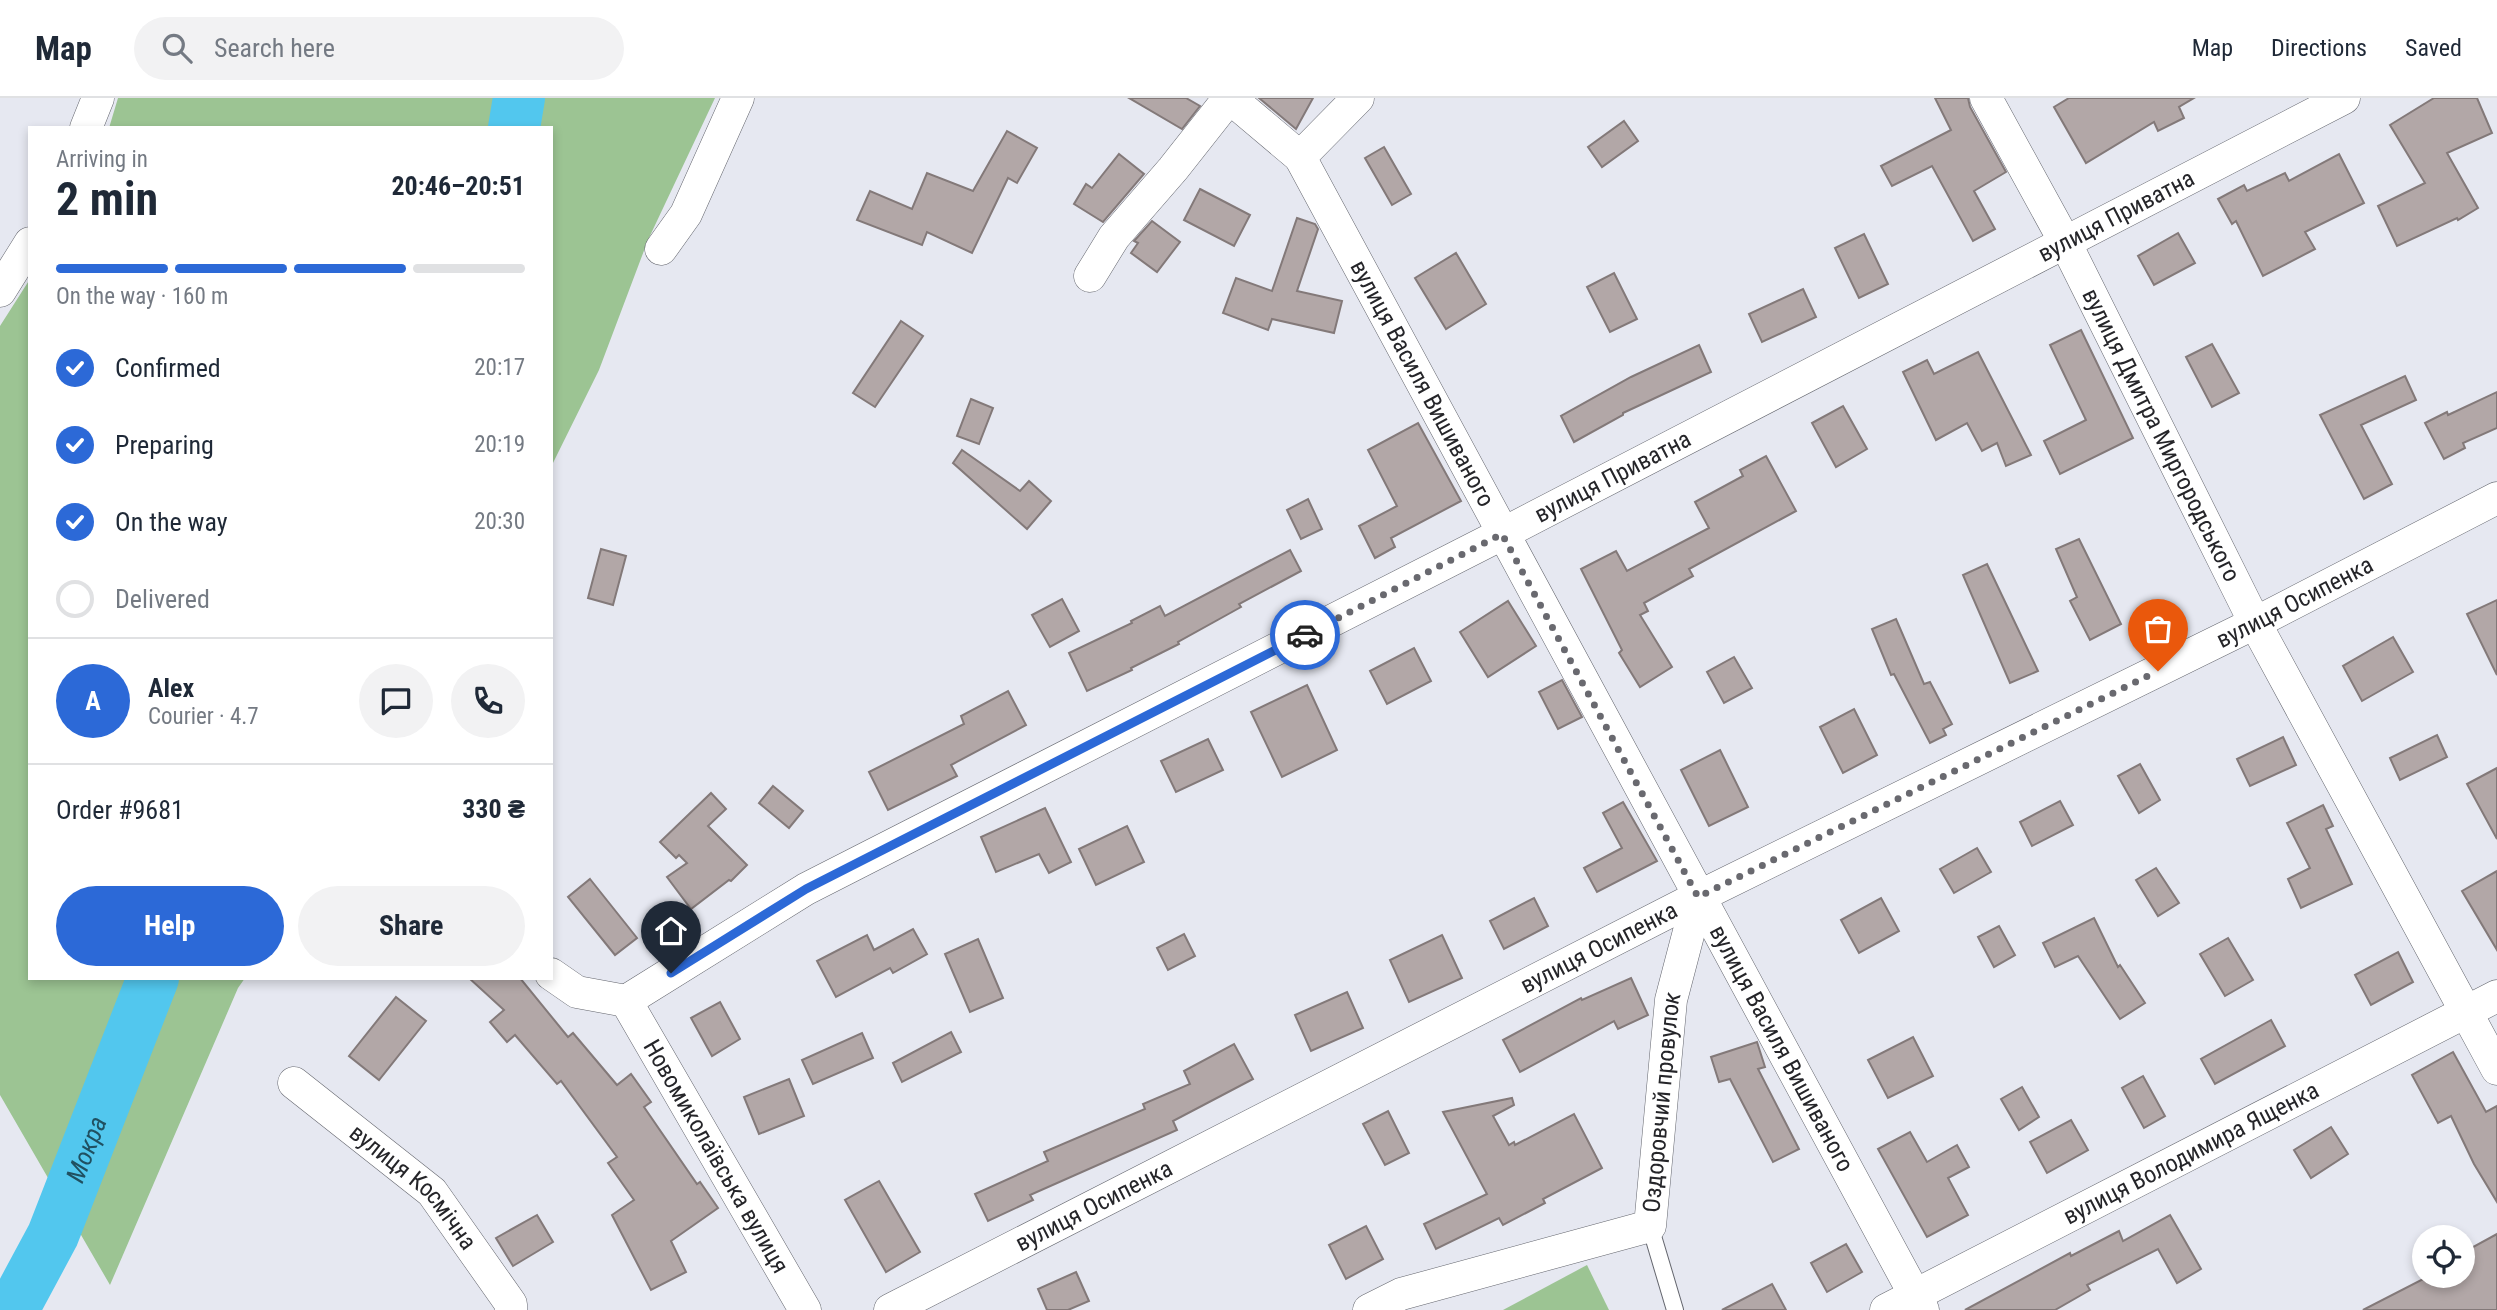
<!DOCTYPE html>
<meta charset="utf-8">
<style>
:root{--surface:#fff;--page:#f2f2f3;--text:#1f2937;--muted:#747a83;--line:#e0e1e3;--accent:#2c69d7}
body{margin:0;font-family:"Roboto Condensed",sans-serif;background:var(--page);color:var(--text);height:100vh;display:flex;flex-direction:column;font-size:26px;white-space:nowrap}
*{box-sizing:border-box;margin:0}
p{font-size:23px;color:var(--muted)}
.icon{flex:none;width:38px;height:38px;fill:none;stroke:currentColor;stroke-width:2;stroke-linecap:round;stroke-linejoin:round}
.map{position:relative;flex:1;overflow:hidden}
.sheet{position:absolute;left:28px;top:28px;width:525px;height:854px;display:flex;flex-direction:column;background:var(--surface);border-radius:0px;box-shadow:0 4px 10px #0003}
.sheet>*{flex:none}
.controls{position:absolute;left:2412px;top:1127px;display:grid;gap:14px}
.controls a{display:grid;place-items:center;width:63px;height:63px;border-radius:50%;background:var(--surface);box-shadow:0 4px 10px #0003;font-size:35px}
.pin{position:absolute;display:grid;place-items:center;width:60px;height:60px;color:#fff;margin:-72px -30px;border-radius:50% 50% 50% 0;rotate:-45deg;box-shadow:0 0 7px #0007}
.pin .icon{rotate:45deg}
.courier{position:absolute;display:grid;place-items:center;width:70px;height:70px;margin:-35px;border:5px solid #2c69d7;border-radius:50%;background:#fff;color:#222;box-shadow:0 2px 9px #0007}
.head em{font-style:normal;font-weight:700}
.head div{display:flex;flex-direction:column-reverse}
.head{display:flex;align-items:center;justify-content:space-between;height:119px;padding:0 28px}
h1{font-size:46px;font-weight:700;line-height:52px}
.bar{display:grid;grid-template-columns:repeat(4,1fr);gap:10px 7px;align-content:center;height:84px;padding:0 28px}
.bar i{height:9px;border-radius:5px;background:var(--line)}
.bar .current{background:var(--accent)}
.bar p{grid-column:span 4}
.line{display:flex;align-items:center;gap:18px;padding:0 28px;border-top:2px solid var(--line)}
.line div{flex:1}
.round{display:grid;place-items:center;flex:none;width:74px;height:74px;border-radius:37px;background:var(--page)}
ol{padding:0 28px;list-style:none}
li{display:flex;align-items:center;gap:21px;height:77px}
li p{margin-inline-start:auto}
li .icon{padding:7px;border-radius:50%;background:var(--accent);color:#fff;stroke-width:4}
li:last-child{color:var(--muted)}
li i{width:38px;height:38px;border:4px solid var(--line);border-radius:50%}
.action{display:flex;gap:14px;margin-top:auto;padding:14px 28px}
.action a{flex:1;height:80px;border-radius:42px;background:var(--accent);color:#fff;font-size:28px;font-weight:700;line-height:80px;text-align:center}
.action a+a{background:var(--page);color:var(--text)}
header{display:flex;align-items:center;gap:42px;box-sizing:border-box;height:98px;padding:0 35px;background:var(--surface);border-bottom:2px solid var(--line)}
header strong{font-size:33px}
nav{display:flex;gap:38px;margin-inline-start:auto;font-size:24px}
.search{width:490px;height:63px;background:var(--page);display:flex;align-items:center;gap:18px;box-sizing:border-box;padding:0 24px;border-radius:38px;color:var(--muted);font-size:26px}
.map>svg:first-child{display:block}
</style>
<header>
<strong>Map</strong>
<div class="search"><svg class="icon" aria-label="search" viewBox="0 0 24 24"><circle cx="10" cy="10" r="6"/><path d="M15 15l6 6"/></svg>Search here</div>
<nav><a>Map</a><a>Directions</a><a>Saved</a></nav>
</header>
<div class="map">
<svg width="2497" height="1212" viewBox="0 0 2497 1212">
<rect width="100%" height="100%" fill="#e6e8f1"/>
<g fill="#9cc493">
<path d="M118,0H715L648,142L599,272L551,369V30H109Z"/>
<path d="M30,181V880H245L238,890L110,1187L0,997V228Z"/>
<path d="M1587,1167L1609,1212H1503Z"/>
</g>
<g fill="none" stroke-linecap="round" stroke-linejoin="round">
<g stroke="#52c7ee" stroke-width="52">
<path d="M514,30L519,0"/>
<path id="s1" d="M3,1212L17,1204L53,1137L153,880"/>
</g>
</g>
<g fill="#b2a7a7" stroke="#837979" stroke-width="2">
<path d="M1129,0H1186L1200,8L1182,31Z"/>
<path d="M1259,0H1313L1296,31Z"/>
<path d="M1935,0H1968L1970,9L2006,74L1974,93L1995,131L1973,143L1932,68L1892,88L1881,68L1951,32Z"/>
<path d="M2069,0H2194L2179,9L2184,20L2158,33L2154,24L2086,65L2054,9Z"/>
<path d="M2434,0H2477L2492,35L2447,55L2478,110L2458,122L2457,120L2397,148L2378,108L2425,85L2390,27Z"/>
<path d="M1624,23L1638,43L1602,69L1588,49Z"/>
<path d="M1007,33L1037,50L1017,85L1008,80L972,155L927,134L922,147L857,122L870,93L912,111L927,75L973,93Z"/>
<path d="M1384,49L1411,96L1392,107L1365,60Z"/>
<path d="M1119,56L1144,76L1103,124L1074,106L1086,86L1092,90Z"/>
<path d="M2339,56L2364,105L2305,134L2315,151L2263,178L2236,123L2232,126L2218,101L2244,87L2247,93L2285,75L2289,83Z"/>
<path d="M1200,91L1250,117L1234,148L1184,122Z"/>
<path d="M1297,120L1315,126L1318,131L1297,193L1342,203L1334,235L1272,221L1268,232L1223,215L1236,180L1272,193Z"/>
<path d="M1152,123L1180,144L1157,174L1131,155L1138,145L1134,143Z"/>
<path d="M2178,135L2195,165L2154,187L2138,158Z"/>
<path d="M1864,136L1888,186L1859,200L1835,150Z"/>
<path d="M1456,155L1486,206L1446,231L1415,180Z"/>
<path d="M1614,175L1637,221L1610,234L1587,189Z"/>
<path d="M1803,191L1816,219L1762,244L1749,216Z"/>
<path d="M901,223L923,238L875,309L853,295Z"/>
<path d="M2081,232L2133,340L2060,376L2044,343L2086,322L2050,247Z"/>
<path d="M2212,246L2239,295L2212,309L2186,259Z"/>
<path d="M1699,247L1711,274L1623,315V317L1574,344L1561,318L1631,279Z"/>
<path d="M1978,254L2031,357L2006,368L1997,345L1982,353L1967,325L1936,342L1903,274L1927,262L1934,276Z"/>
<path d="M2405,278L2416,302L2361,327L2392,386L2364,401L2320,317Z"/>
<path d="M2497,294V330L2463,345L2465,350L2444,361L2425,325L2447,314L2448,317Z"/>
<path d="M971,301L993,310L979,346L957,338Z"/>
<path d="M1843,308L1867,351L1836,369L1812,325Z"/>
<path d="M1418,325L1461,403L1391,440L1395,449L1375,460L1359,428L1397,408L1368,352Z"/>
<path d="M962,352L1020,393L1029,383L1051,403L1027,431L953,365Z"/>
<path d="M1766,358L1796,413L1689,471L1693,478L1644,505L1648,513L1640,517L1672,569L1640,589L1619,555L1622,552L1581,471L1616,453L1627,473L1709,430L1695,404L1743,378L1740,372Z"/>
<path d="M1308,401L1322,431L1301,441L1287,412Z"/>
<path d="M2079,441L2121,526L2090,542L2070,503L2077,499L2056,451Z"/>
<path d="M601,451L626,458L613,507L588,500Z"/>
<path d="M1290,452L1301,473L1239,506L1241,509L1178,544L1179,546L1131,570L1132,572L1087,593L1069,555L1132,525L1131,523L1160,508L1165,518Z"/>
<path d="M1987,466L2038,573L2010,585L1963,477Z"/>
<path d="M1062,501L1079,533L1050,549L1032,517Z"/>
<path d="M2497,502V577L2467,516Z"/>
<path d="M1508,503L1536,548L1488,579L1460,534Z"/>
<path d="M1896,521L1924,586L1930,584L1952,626L1943,631L1946,637L1930,645L1894,576L1891,577L1872,531Z"/>
<path d="M2393,539L2413,574L2362,603L2343,568Z"/>
<path d="M1414,550L1431,583L1387,606L1370,573Z"/>
<path d="M1734,559L1752,590L1724,605L1707,574Z"/>
<path d="M1562,582L1582,619L1558,631L1539,594Z"/>
<path d="M1307,587L1337,652L1282,679L1251,614Z"/>
<path d="M1008,593L1026,627L951,667L957,678L888,712L869,674L964,626L961,618Z"/>
<path d="M1854,611L1877,657L1843,675L1820,629Z"/>
<path d="M2437,637L2447,659L2400,682L2390,660Z"/>
<path d="M2283,639L2296,667L2250,688L2237,661Z"/>
<path d="M1208,641L1223,672L1176,694L1161,663Z"/>
<path d="M1720,652L1748,709L1709,728L1681,672Z"/>
<path d="M2140,666L2160,702L2139,715L2118,678Z"/>
<path d="M2497,670V741L2467,686Z"/>
<path d="M773,688L803,713L789,730L759,705Z"/>
<path d="M711,695L726,711L708,728L747,767L731,783L729,782L691,811L667,779L687,765L679,757L676,760L660,744Z"/>
<path d="M2060,703L2073,727L2032,748L2020,724Z"/>
<path d="M1623,704L1657,763L1597,794L1584,770L1622,750L1603,715Z"/>
<path d="M2323,707L2333,728L2326,731L2352,786L2301,810L2288,781L2310,770L2287,725Z"/>
<path d="M1045,710L1071,764L1049,775L1039,756L996,774L981,739Z"/>
<path d="M1127,728L1144,764L1096,787L1079,751Z"/>
<path d="M1977,750L1991,774L1954,795L1940,771Z"/>
<path d="M2156,770L2179,805L2158,818L2136,782Z"/>
<path d="M2497,773V852L2462,793Z"/>
<path d="M590,781L637,840L615,857L568,799Z"/>
<path d="M1534,800L1548,828L1504,851L1490,823Z"/>
<path d="M1881,800L1899,833L1859,855L1841,822Z"/>
<path d="M2094,820L2118,869L2120,867L2145,905L2120,921L2078,858L2055,869L2043,845Z"/>
<path d="M1999,828L2015,857L1994,869L1978,839Z"/>
<path d="M913,831L927,856L893,875L890,870L836,899L817,863L867,837L874,852Z"/>
<path d="M1184,836L1195,858L1168,872L1157,850Z"/>
<path d="M1442,837L1462,880L1409,904L1390,862Z"/>
<path d="M2228,840L2253,882L2225,898L2200,856Z"/>
<path d="M978,841L1003,900L970,914L945,856Z"/>
<path d="M2398,854L2413,884L2371,907L2355,877Z"/>
<path d="M469,880H520L568,939L573,935L617,987L631,976L651,1004L644,1009L697,1086L700,1084L718,1110L671,1143L686,1174L651,1192L612,1117L634,1102L608,1065L617,1059L561,983L557,986L515,937L507,944L490,924L504,912Z"/>
<path d="M1631,880L1648,917L1618,931L1614,923L1520,974L1503,942L1581,900L1582,902Z"/>
<path d="M1347,894L1363,930L1311,953L1295,917Z"/>
<path d="M396,899L426,923L379,982L349,958Z"/>
<path d="M720,904L740,941L712,958L691,920Z"/>
<path d="M2271,922L2285,948L2215,986L2201,961Z"/>
<path d="M951,934L961,954L902,984L893,965Z"/>
<path d="M862,935L873,960L813,986L802,962Z"/>
<path d="M1913,939L1933,978L1888,1000L1868,962Z"/>
<path d="M1757,944L1765,969L1758,971L1799,1051L1773,1064L1730,981L1719,984L1711,959Z"/>
<path d="M1234,946L1253,981L1173,1023L1177,1032L1030,1097L1033,1102L988,1123L975,1096L1048,1063L1044,1054L1145,1011L1143,1006L1190,986L1184,973Z"/>
<path d="M2453,954L2486,1014L2497,1008V1104L2474,1066L2451,1018L2438,1025L2412,977Z"/>
<path d="M2143,978L2165,1018L2144,1030L2122,990Z"/>
<path d="M789,981L804,1018L759,1036L744,999Z"/>
<path d="M2022,989L2039,1019L2019,1032L2001,1001Z"/>
<path d="M1512,1000L1514,1007L1493,1018L1509,1047L1514,1044L1515,1047L1574,1016L1602,1070L1543,1101L1545,1105L1503,1127L1499,1120L1436,1151L1424,1126L1487,1096L1443,1014Z"/>
<path d="M1388,1013L1409,1055L1385,1067L1363,1026Z"/>
<path d="M2071,1022L2088,1052L2047,1075L2030,1044Z"/>
<path d="M2331,1029L2348,1056L2311,1080L2294,1052Z"/>
<path d="M1910,1034L1927,1064L1957,1047L1969,1069L1948,1080L1968,1117L1927,1139L1878,1051Z"/>
<path d="M879,1083L920,1154L886,1174L845,1102Z"/>
<path d="M537,1117L553,1144L513,1168L496,1140Z"/>
<path d="M2170,1117L2201,1171L2177,1185L2158,1151L2087,1187L2090,1192L2055,1212H1965L2070,1155L2071,1158L2119,1133L2123,1143Z"/>
<path d="M1366,1128L1383,1161L1346,1181L1329,1147Z"/>
<path d="M2497,1136V1212H2363L2429,1178H2462V1155Z"/>
<path d="M1846,1146L1862,1174L1827,1194L1811,1165Z"/>
<path d="M1076,1174L1089,1203L1068,1212H1047L1038,1191Z"/>
<path d="M1772,1186L1786,1212H1722Z"/>
</g>
<g fill="none" stroke-linecap="round" stroke-linejoin="round">
<defs>
<path id="lane" d="M1650,1128L1675,1212"/>
<g id="street">
<path d="M1230,0L1300,59"/>
<path id="s2" d="M1358,0L1300,59L1923,1212"/>
<path id="s3" d="M1986,0L2065,144L2255,525L2497,971"/>
<path d="M86,30L98,0"/>
<path d="M661,151L686,116L738,0"/>
<path d="M1090,178L1114,139L1173,71L1229,0"/>
<path d="M0,193L30,145"/>
<path id="s4" d="M551,876L577,894L626,903L805,1212"/>
<path id="s5" d="M626,903L806,791L1502,436L2344,0"/>
<path id="s6" d="M294,985L432,1094L511,1206V1212"/>
<path id="s7" d="M890,1212L1698,799L2255,525L2497,400"/>
<path id="s8" d="M1369,1212L1401,1196L1650,1128L1671,902L1698,799"/>
<path id="s9" d="M1886,1212L2497,898"/>
</g>
</defs>
<use href="#lane" stroke="#64666e" stroke-width="18"/>
<use href="#street" stroke="#64666e" stroke-width="33"/>
<use href="#lane" stroke="#fff" stroke-width="16"/>
<use href="#street" stroke="#fff" stroke-width="32"/>
</g>
<g fill="none" stroke-linecap="round" stroke-linejoin="round">
<path stroke="#69696f" stroke-width="7" stroke-dasharray="0 12.6" d="M1305,537L1502,436L1698,799L2158,573"/>
<path stroke="#2c69d7" stroke-width="9" d="M671,875L806,791L1305,537"/>
</g>
<g text-anchor="middle" dominant-baseline="central" stroke-width="7" stroke-linejoin="round" paint-order="stroke">
<g font-size="24" fill="#252529" stroke="#fff">
<text stroke="none"><textPath href="#s5" startOffset="1685">вулиця Приватна</textPath></text>
<text stroke="none"><textPath href="#s2" startOffset="340">вулиця Василя Вишиваного</textPath></text>
<text stroke="none"><textPath href="#s3" startOffset="380">вулиця Дмитра Миргородського</textPath></text>
<text stroke="none"><textPath href="#s5" startOffset="1118">вулиця Приватна</textPath></text>
<text stroke="none"><textPath href="#s7" startOffset="1573">вулиця Осипенка</textPath></text>
<text stroke="none"><textPath href="#s7" startOffset="796">вулиця Осипенка</textPath></text>
<text stroke="none"><textPath href="#s2" startOffset="1096">вулиця Василя Вишиваного</textPath></text>
<text stroke="none"><textPath href="#s8" startOffset="418">Оздоровчий провулок</textPath></text>
<text stroke="none"><textPath href="#s9" startOffset="343">вулиця Володимира Ященка</textPath></text>
<text stroke="none"><textPath href="#s4" startOffset="261">Новомиколаївська вулиця</textPath></text>
<text stroke="none"><textPath href="#s6" startOffset="159">вулиця Космічна</textPath></text>
<text stroke="none"><textPath href="#s7" startOffset="229">вулиця Осипенка</textPath></text>
</g>
<g font-size="26" font-style="italic" fill="#205061" stroke="#fff">
<text stroke="none"><textPath href="#s1" startOffset="184">Мокра</textPath></text>
</g>
</g>
</svg>
<div class="controls">
<a><svg class="icon" aria-label="locate" viewBox="0 0 24 24"><circle cx="12" cy="12" r="6"/><path d="M12 2v4M12 18v4M2 12h4M18 12h4"/></svg></a>
</div>
<div class="pin" style="left:2158px;top:573px;background:#ea580c"><svg class="icon" aria-label="bag" viewBox="0 0 24 24"><path d="M5 8h14l-1 12H6zM9 8a3 3 0 0 1 6 0"/></svg></div>
<div class="pin" style="left:671px;top:875px;background:#1f2937"><svg class="icon" aria-label="home" viewBox="0 0 24 24"><path d="M3 11l9-7 9 7M6 9v11h12V9"/></svg></div>
<div class="courier" style="left:1305px;top:537px"><svg class="icon" aria-label="car" viewBox="0 0 24 24"><path d="M5 17H2v-5l4-1 3-4h7l3 4 3 1v5h-3M9 17h6M6 11h13"/><circle cx="7" cy="17" r="2"/><circle cx="17" cy="17" r="2"/></svg></div>
<section class="sheet">
<div class="head"><div><h1>2 min</h1><p>Arriving in</p></div><em>20:46–20:51</em></div>
<div class="bar"><i class="current"></i><i class="current"></i><i class="current"></i><i></i><p>On the way · 160 m</p></div>
<ol>
<li><svg class="icon" aria-label="check" viewBox="0 0 24 24"><path d="M5 12l5 5 9-10"/></svg>Confirmed<p>20:17</p></li>
<li><svg class="icon" aria-label="check" viewBox="0 0 24 24"><path d="M5 12l5 5 9-10"/></svg>Preparing<p>20:19</p></li>
<li><svg class="icon" aria-label="check" viewBox="0 0 24 24"><path d="M5 12l5 5 9-10"/></svg>On the way<p>20:30</p></li>
<li><i></i>Delivered</li>
</ol>
<div class="line" style="height:126px"><b class="round" style="background:var(--accent);color:#fff">A</b><div><b>Alex</b><p>Courier · 4.7</p></div><a class="round"><svg class="icon" aria-label="chat" viewBox="0 0 24 24"><path d="M4 5h16v11H9l-5 4z"/></svg></a><a class="round"><svg class="icon" aria-label="phone" viewBox="0 0 24 24"><path d="M5 4h4l2 5-3 2q2 4 5 5l2-3 5 2v4C11 20 4 13 5 4z"/></svg></a></div>
<div class="line" style="height:91px"><div>Order #9681</div><b>330 ₴</b></div>
<div class="action"><a>Help</a><a>Share</a></div>
</section>
</div>
